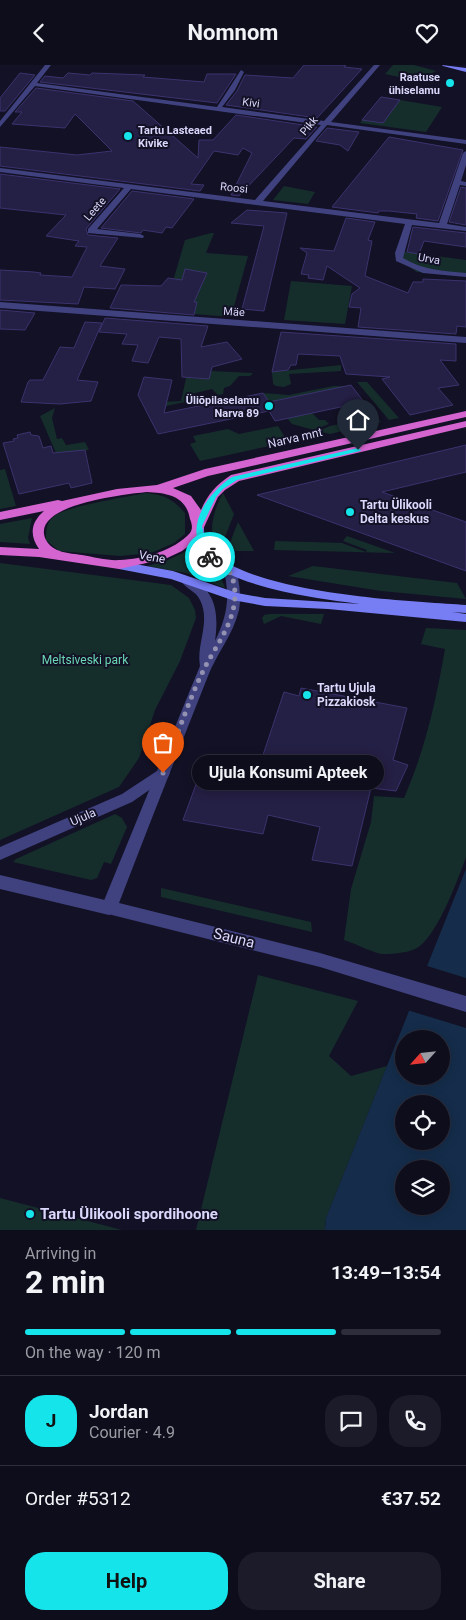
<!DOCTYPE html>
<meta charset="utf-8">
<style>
:root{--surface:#0e0d1c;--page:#1c1b29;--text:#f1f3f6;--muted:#9b9ca3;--line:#2e2d3b;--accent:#15e4eb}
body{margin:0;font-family:Roboto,sans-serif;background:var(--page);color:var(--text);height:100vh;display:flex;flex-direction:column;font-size:19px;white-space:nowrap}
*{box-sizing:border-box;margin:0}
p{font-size:16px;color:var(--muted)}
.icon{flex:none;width:28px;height:28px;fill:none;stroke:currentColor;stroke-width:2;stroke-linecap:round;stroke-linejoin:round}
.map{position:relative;height:1165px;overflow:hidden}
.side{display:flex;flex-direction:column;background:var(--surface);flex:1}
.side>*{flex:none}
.needle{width:32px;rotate:243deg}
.fabs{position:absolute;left:395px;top:965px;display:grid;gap:10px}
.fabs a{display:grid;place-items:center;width:55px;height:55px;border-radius:50%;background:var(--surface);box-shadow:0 2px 12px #0003,0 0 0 1px var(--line);font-size:25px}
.pin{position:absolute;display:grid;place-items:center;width:42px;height:42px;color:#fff;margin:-51px -21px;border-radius:50% 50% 50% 0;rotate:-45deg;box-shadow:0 0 5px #0007}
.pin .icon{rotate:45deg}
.courier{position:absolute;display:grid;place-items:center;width:50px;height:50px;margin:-25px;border:4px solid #15e4eb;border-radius:50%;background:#fff;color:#222;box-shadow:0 1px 6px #0007}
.bubble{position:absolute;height:35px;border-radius:18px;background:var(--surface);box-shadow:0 2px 12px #0003,0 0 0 1px var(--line);font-size:16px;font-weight:700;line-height:35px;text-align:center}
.head em{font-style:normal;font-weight:700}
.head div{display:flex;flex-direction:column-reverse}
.head{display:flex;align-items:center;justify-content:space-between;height:85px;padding:0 25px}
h1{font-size:32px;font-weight:700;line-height:38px}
.bar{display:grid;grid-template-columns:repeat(4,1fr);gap:8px 5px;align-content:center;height:60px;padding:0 25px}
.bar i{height:6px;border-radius:4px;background:var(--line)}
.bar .current{background:var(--accent)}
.bar p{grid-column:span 4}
.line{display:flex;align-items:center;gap:12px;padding:0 25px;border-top:1px solid var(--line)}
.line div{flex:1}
.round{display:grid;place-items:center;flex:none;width:52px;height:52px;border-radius:20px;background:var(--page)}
.primary-button{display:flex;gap:10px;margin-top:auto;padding:10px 25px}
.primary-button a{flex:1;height:58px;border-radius:20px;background:var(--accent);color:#111;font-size:20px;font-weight:700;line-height:58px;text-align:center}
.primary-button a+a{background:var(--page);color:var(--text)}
header{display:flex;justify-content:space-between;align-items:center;height:65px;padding:0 25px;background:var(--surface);font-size:22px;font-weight:700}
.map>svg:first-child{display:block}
</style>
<header><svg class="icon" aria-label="back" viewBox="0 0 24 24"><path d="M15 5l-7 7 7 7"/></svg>Nomnom<svg class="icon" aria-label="heart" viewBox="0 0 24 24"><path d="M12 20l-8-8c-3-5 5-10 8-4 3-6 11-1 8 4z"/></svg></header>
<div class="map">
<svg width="466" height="1165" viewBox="0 0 466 1165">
<rect width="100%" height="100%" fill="#131125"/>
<g fill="#152e2c">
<path d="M393,0H414L436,6L417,16L385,9Z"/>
<path d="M400,35L442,42L426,67L360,58L362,55L383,58L394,40H397Z"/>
<path d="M284,121L315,127L308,139L273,135Z"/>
<path d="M211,168H214L206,188L248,191L231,252L182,248L169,230L185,175Z"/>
<path d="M398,186L466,195V210L417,207L402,197Z"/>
<path d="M291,216L352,221L345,259L284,255Z"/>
<path d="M341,300V306L289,309L291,319L284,322L276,321L273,319L272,307Z"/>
<path d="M188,304L190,313L209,314L211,306L253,308L250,311H239L230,321L224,323L223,329L218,330L212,324L187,330L185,337L147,345V338L181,336Z"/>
<path d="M357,317H367L399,353L389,355Z"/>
<path d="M333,321H350L269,337L263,328L289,330Z"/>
<path d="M55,343L52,353L57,374L62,373L66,380L85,377L89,385L56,388L40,351Z"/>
<path d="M312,348L319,355H325L329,359L314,365L292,359L287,353Z"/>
<path d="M376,351L381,357L330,369L318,366L330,361Z"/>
<path d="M278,361L288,377L200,396L190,379L196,377L193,371L228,364L239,369Z"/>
<path d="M5,404L16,441L0,444V405Z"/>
<path d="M146,428C167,431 171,433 185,448V469L174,478L151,488L120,491L59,486L46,475C46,467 46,459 52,453C63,441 128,432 146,428Z"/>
<path d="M223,428L234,449L220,485C204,474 215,441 223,428Z"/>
<path d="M32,453L28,473L30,479L0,477V459Z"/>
<path d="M238,457L254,486H233L229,480Z"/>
<path d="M347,471L395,488L274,485L275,476L342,478L366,487L367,485L343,476Z"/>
<path d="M189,485L200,499L220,510L225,523L186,508L147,501L168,495Z"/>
<path d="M0,498L171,520L189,533L195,545L196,553L180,596L155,645L139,693L119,722L0,775Z"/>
<path d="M313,501L457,518L466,534L381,526L288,511Z"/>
<path d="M270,549H324L321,559L281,551L264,559L262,553L264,550Z"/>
<path d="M426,563L466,565V792C458,814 436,875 415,884C407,888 392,889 384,889C374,889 355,878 344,875L351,824L371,757L374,731L404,733C425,685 436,636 445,584L421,579Z"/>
<path d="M115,749L122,753L127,762L111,799L104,797L97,813L91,815L13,797L16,794Z"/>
<path d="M161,823L311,857L312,867L161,832Z"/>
<path d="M258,910L358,936L329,991L351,1011L387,1001L326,1153L325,1165H196Z"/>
<path d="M0,1133L122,1165H0Z"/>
</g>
<path fill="#152d4b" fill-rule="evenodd" d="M466,804V1165H325L326,1153ZM404,974H441V1011H404ZM404,1039H441V1076H404ZM404,1104H441V1141H404Z"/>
<path fill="#131125" d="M424,900L466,913V963L407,945Z"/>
<g fill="#241f44" stroke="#3b336e">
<path d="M304,0H346L344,2L362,4L317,53L226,40L237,26L245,10L293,13Z"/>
<path d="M20,8L35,10L5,46H0V33Z"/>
<path d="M68,8L90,10L92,8L145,10L143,12L204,17L207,9H236L217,38L40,17L45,11L63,13Z"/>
<path d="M36,23L133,36L198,93L199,75H213L236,50L317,62L306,74L294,73L239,131L231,130L252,88L243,83L238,90L214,86L191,119L204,120L200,126L0,101V82L77,90L112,86L75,49L65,63L12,59L22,47H15Z"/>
<path d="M381,32L400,35L383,58L362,55Z"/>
<path d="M327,63L359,67L348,86L340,80L316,76Z"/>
<path d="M389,72L463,85L438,156L416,153L417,149L389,146H379L378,148L332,142Z"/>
<path d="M0,109L120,124L86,164L88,170L118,173L100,201L125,204L115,224L84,222L78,239L0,235V205L34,207L41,208L40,210L72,212L87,182L75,181L79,176L46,171L66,150L0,143Z"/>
<path d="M461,122L466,123V160L449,157Z"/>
<path d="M132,126L194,134L172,163L166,162L162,168L143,165L141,168L101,163Z"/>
<path d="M247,145L287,148L264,246L242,244L264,161L231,158Z"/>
<path d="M346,153L375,157L368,175L372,176L365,211L408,228L413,217H423V214L466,216V262L457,261L456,269L358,262L361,243L349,242L352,229L360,223L327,201L323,215L308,213L309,210L301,209L307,188L300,183L334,186Z"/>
<path d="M413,162L466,168V182L424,176L419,189L407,187Z"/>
<path d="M185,204L207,208L194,237H197L194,250L110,243L121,220L161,221L168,213L182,215Z"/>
<path d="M0,245L35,248L25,265L0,264Z"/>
<path d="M105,253L208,261L201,282L227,277L242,294L212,302L209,314L182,312L181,274L159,272L148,298L132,296L138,280L122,279L127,269L99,267Z"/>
<path d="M85,257L102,258L77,315L98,317L91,336L60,339L21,337L28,317L30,315H43L60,282L74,283Z"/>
<path d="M281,267L456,279V296L440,295L459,320L438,323L453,340L410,350L382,314L390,312L346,309L340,291L298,289L296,300H291L288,305L272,307Z"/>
<path d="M144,312L172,315L164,348L263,328L269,337L351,320L364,337L275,356L269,346L158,369L138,330Z"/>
<path d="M30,367L31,370L39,371L43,383L51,381L53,388L85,385L92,418L71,423L69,418L19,429L3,378L14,376L13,374L18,373L17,370Z"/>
<path d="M466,380V407L382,427L466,457V506L257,430Z"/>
<path d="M301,623L407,643L393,695L408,700L396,726L371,723L352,801L312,795L320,762L268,750L263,769L183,755L202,703L256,711L284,627L299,631Z"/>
</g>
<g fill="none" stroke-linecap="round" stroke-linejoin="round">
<g fill="#404280" fill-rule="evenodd">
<path d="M45,0H51L37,18L217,42L241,5L244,7L235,25L222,42L324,56L374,0H380L331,57L466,75V79L327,60L263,136L439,158L463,88L466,86V100L461,116L466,117V121L460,120L447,159L466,162V166L412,160L403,193C423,205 443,206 466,208V212L423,208L396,196L395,188L405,159L131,124L97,164L140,169L144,171L143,173L88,168V164L124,123L0,107V103L255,135L321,60L35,21L0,62V56Z"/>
<path d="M0,237L466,272V278L0,243Z"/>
<path d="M163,702L168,704L170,708L168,712L132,737L0,795V782L122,729Z"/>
<path d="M0,810L109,836L114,838L117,843L114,848L109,850L0,824Z"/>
</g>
<path fill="#404280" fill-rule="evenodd" d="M229,500C241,504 241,535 239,545C233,570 217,588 208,611C178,687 148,762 119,838L320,888L466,931V947L320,902L104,848L101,843L200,601C196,579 211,557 200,535C196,526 186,524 181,516L183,513C189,511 192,514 197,517C218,531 218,554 215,576C227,552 231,530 223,504Z"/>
<g fill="#777df3" fill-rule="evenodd">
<path d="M442,0L466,3V7L443,1Z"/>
<path d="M198,457L204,461C204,468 204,477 209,483C247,529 406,536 466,540V548L452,547L466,549V557L328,544L265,541L232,535L171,514L119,504L113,500L119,496L173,506L237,528L265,533L360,539C315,533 228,523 199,487C193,480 193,469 192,461Z"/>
</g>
<path fill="#d464d0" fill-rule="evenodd" d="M466,346V352L208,411L173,423L191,431L201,445C208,429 216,420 231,410L466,356V362L239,416L225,425L218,432L199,473L182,486L165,494L119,504L39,492L0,490V482L39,484C29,470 31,457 44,446L0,455V447L58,435L62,436L117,424L157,420L205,404ZM147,427C168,428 186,431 190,454C192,459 193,464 190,468C174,486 142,494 120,495C108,496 94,492 82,490C69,488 53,488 46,475C28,439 128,429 147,427Z"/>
</g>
<path fill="#15e4eb" d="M358,383L361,385L360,386L237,415L223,424L216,432L202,461L207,484L214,492L208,493C181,466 206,429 232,412Z"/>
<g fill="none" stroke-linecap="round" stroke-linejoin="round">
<path stroke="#9492b1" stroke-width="5" stroke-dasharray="0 9" d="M163,708C176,674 188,637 204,604C218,577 242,548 233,515C230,502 219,501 210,492"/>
</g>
<g fill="#15e4eb" stroke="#131125" stroke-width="2">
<circle cx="450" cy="18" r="5"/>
<circle cx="128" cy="71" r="5"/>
<circle cx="269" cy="341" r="5"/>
<circle cx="350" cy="447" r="5"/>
<circle cx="307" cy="630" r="5"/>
<circle cx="30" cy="1149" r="5"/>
</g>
<g text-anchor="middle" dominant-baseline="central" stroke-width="4" stroke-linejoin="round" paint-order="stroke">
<g font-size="11" font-weight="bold" fill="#dad8fc" stroke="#131125" text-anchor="end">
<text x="440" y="12">Raatuse<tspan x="440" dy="13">ühiselamu</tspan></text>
<text x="138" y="65" text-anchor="start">Tartu Lasteaed<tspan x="138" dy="13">Kivike</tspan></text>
<text x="259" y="335">Üliõpilaselamu<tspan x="259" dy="13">Narva 89</tspan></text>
</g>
<g font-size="11" fill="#dad8fc" stroke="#131125">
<text transform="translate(251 38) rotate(8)">Kivi</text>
<text transform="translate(309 61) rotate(-50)">Pikk</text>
<text transform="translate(234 123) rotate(6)">Roosi</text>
<text transform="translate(95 144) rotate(-49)">Leete</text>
<text transform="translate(429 194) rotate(10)">Urva</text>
<text transform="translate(234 247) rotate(4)">Mäe</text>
</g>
<g font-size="12" fill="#dad8fc" stroke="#131125">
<text transform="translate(295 373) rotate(-13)">Narva mnt</text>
<text transform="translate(152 492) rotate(10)">Vene</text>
<text transform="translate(83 752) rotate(-24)">Ujula</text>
</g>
<g font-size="12" font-weight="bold" fill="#dad8fc" stroke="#131125" text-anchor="start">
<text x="360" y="440">Tartu Ülikooli<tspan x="360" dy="14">Delta keskus</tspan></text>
<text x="317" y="623">Tartu Ujula<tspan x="317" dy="14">Pizzakiosk</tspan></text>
</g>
<g font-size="12" fill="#6ad6b4" stroke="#131125">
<text x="85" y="595">Meltsiveski park</text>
</g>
<g font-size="15" fill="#dad8fc" stroke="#131125">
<text transform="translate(234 873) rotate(14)">Sauna</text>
</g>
<g font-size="15" font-weight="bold" fill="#dad8fc" stroke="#131125" text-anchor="start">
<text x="40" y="1149">Tartu Ülikooli spordihoone</text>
</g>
</g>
</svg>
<div class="fabs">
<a><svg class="needle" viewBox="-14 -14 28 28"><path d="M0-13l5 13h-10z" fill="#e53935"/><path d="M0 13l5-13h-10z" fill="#9b9ca3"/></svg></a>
<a><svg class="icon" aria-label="locate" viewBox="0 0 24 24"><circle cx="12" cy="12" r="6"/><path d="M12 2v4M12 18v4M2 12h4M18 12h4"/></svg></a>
<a><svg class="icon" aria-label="layers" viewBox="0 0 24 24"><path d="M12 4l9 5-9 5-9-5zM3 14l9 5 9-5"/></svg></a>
</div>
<div class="pin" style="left:163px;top:708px;background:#ea580c"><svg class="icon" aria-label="bag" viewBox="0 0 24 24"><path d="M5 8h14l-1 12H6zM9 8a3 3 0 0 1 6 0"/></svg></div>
<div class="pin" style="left:358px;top:385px;background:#1f2937"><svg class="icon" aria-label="home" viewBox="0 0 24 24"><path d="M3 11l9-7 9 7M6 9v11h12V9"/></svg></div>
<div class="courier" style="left:210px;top:492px"><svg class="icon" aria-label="bike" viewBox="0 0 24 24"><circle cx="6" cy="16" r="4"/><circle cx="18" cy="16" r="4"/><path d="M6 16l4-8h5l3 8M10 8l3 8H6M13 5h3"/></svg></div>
<div class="bubble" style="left:192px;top:690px;width:192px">Ujula Konsumi Apteek</div>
</div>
<section class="side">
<div class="head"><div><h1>2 min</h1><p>Arriving in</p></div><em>13:49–13:54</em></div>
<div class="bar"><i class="current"></i><i class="current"></i><i class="current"></i><i></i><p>On the way · 120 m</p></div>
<div class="line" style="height:90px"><b class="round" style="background:var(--accent);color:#111">J</b><div><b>Jordan</b><p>Courier · 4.9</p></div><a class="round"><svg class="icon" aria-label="chat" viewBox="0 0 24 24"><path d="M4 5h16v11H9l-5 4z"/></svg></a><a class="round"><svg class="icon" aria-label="phone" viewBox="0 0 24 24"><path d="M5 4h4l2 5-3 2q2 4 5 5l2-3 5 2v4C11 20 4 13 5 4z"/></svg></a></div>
<div class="line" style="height:65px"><div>Order #5312</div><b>€37.52</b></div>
<div class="primary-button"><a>Help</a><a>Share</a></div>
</section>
